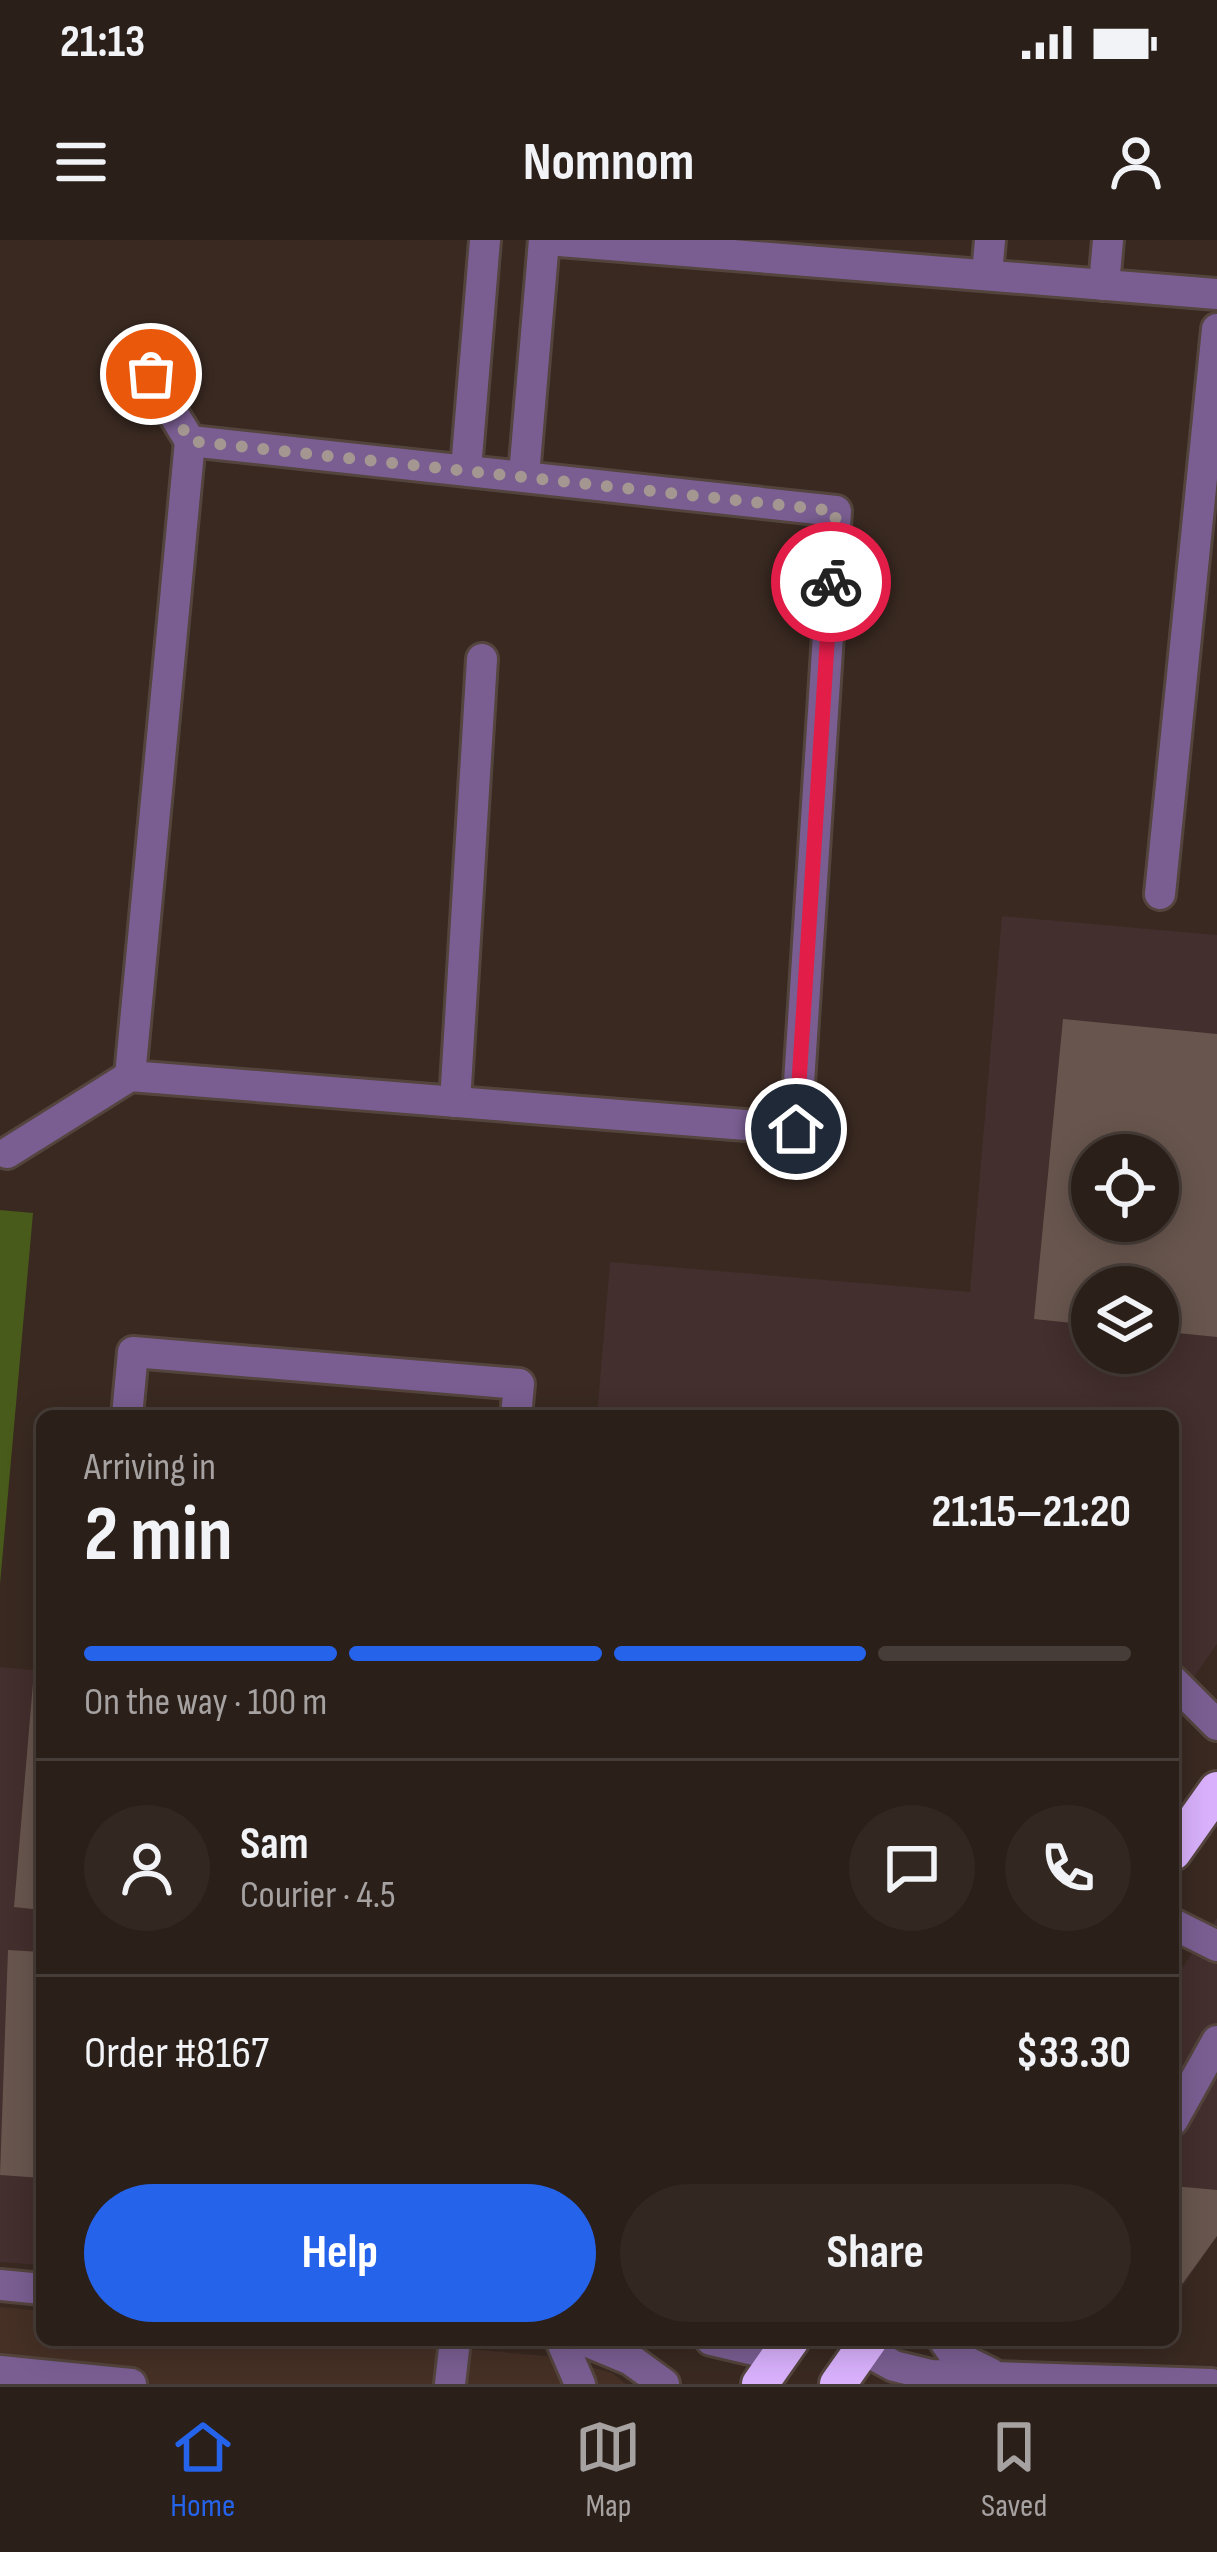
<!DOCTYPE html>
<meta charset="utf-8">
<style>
:root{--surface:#2b1f19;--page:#332722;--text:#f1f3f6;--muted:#a6a2a2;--line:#473d38;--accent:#2563eb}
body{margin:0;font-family:"Sofia Sans Condensed",sans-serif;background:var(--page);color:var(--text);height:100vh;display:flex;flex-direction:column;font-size:45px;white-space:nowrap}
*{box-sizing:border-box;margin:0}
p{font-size:39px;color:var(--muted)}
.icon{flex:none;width:66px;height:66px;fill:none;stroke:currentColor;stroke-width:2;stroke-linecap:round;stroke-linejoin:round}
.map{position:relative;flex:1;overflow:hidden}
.panel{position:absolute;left:36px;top:1170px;width:1143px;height:936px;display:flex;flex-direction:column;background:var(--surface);border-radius:18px;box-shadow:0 6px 30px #0003,0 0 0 3px var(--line)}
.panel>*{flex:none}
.buttons{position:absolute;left:1071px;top:894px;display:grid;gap:24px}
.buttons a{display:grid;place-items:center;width:108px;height:108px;border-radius:50%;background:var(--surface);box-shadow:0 6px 30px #0003,0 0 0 3px var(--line);font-size:60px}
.pin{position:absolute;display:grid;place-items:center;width:102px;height:102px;color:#fff;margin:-51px;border:6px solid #fff;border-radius:50%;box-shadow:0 3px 12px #0007}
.courier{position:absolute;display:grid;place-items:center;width:120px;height:120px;margin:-60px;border:9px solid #e11d48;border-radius:50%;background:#fff;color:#222;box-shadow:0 3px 15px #0007}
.head em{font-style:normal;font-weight:700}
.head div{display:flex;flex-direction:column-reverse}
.head{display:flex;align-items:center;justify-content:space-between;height:204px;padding:0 48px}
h1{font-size:78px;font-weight:700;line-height:90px}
.bar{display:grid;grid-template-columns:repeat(4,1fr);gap:18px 12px;align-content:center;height:144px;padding:0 48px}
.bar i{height:15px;border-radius:9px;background:var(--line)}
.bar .selected{background:var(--accent)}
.bar p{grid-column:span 4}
.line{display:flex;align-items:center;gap:30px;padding:0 48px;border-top:3px solid var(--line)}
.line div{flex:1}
.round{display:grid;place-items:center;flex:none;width:126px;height:126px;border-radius:63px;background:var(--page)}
.cta{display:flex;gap:24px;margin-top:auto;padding:24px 48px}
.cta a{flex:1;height:138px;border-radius:72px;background:var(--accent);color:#fff;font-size:48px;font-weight:700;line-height:138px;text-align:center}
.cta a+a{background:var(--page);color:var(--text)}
.status{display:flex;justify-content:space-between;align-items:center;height:84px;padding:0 60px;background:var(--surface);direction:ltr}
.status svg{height:33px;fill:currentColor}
header{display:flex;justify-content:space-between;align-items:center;height:156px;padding:0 48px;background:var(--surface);font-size:54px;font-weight:700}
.tabs{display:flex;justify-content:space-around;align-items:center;height:168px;border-top:3px solid var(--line);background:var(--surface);font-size:33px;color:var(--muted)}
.tabs a{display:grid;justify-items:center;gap:6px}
.tabs .selected{color:var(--accent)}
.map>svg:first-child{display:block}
</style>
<div class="status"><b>21:13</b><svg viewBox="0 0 49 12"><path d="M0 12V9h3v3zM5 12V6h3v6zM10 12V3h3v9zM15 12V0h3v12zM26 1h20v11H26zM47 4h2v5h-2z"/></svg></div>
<header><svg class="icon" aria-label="menu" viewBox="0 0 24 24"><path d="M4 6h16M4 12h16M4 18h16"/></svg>Nomnom<svg class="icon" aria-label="person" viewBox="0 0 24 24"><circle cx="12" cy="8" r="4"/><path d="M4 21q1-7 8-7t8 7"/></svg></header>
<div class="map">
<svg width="1217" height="2144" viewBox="0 0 1217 2144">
<rect width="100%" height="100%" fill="#392921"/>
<g fill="#432f2d" fill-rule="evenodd">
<path d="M1002,676L1217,695V1404L1173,1467V1176H597L610,1022L970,1052ZM1092,915H1158V981H1092ZM1092,1047H1158V1113H1092Z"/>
<path d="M0,1427L42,1431V2025L0,2022Z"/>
<path d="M1217,1678V1995L1173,2061V1741Z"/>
</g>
<path fill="#463025" d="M0,2067L42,2071V2100H367L556,2117L612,2133L626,2144H0Z"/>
<path fill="#495b1b" d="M0,970L33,973L0,1344Z"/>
<g fill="#68564e" fill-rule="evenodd">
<path d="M1063,779L1217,794V1097L1158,1091V1047H1092V1085L1034,1079ZM1092,915H1158V981H1092Z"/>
<path d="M33,1443L42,1444V1670L14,1667Z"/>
<path d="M8,1710L42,1712V1938L0,1935Z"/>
<path d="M1173,1946L1217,1950V1996L1183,2043L1173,2042Z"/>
</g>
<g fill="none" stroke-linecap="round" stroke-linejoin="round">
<defs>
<g id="minor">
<path d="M547,0L1217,54"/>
<path d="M987,34L990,0"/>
<path d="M1104,45L1108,0"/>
<path d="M133,108L190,201"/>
<path d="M190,201L836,271L796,889L130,836Z"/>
<path d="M466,229L485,0"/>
<path d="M524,235L544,0"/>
<path d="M1160,654L1217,89"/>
<path d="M455,862L482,419"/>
<path d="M7,913L130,836"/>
<path d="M127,1176L133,1112L519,1144L516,1176"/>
<path d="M1173,1441L1217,1485"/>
<path d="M1173,1684L1217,1706"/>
<path d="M1173,1880L1217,1801"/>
<path d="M0,2045L42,2049"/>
<path d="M561,2100L580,2144"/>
<path d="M583,2100L631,2120L664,2144"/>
<path d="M711,2100L780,2116"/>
<path d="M944,2100L955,2116L990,2133"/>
<path d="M863,2109L894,2126L931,2135L1211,2144"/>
<path d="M0,2131L131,2144"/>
<path d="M450,2144L455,2100"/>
</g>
<g id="highway">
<path d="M1173,1612L1217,1550"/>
<path d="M760,2144L791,2100"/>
<path d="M838,2144L869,2100"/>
</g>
</defs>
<use href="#minor" stroke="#53443d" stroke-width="36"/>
<use href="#highway" stroke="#53443d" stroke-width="42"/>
<use href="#minor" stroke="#7a5e92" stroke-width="30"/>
<use href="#highway" stroke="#d8b0fb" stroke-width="36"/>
</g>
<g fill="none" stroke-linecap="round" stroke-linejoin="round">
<path stroke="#a49791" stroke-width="12" stroke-dasharray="0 21.6" d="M151,134L190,201L836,271L831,342"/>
<path stroke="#e11d48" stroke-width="15" d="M796,889L831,342"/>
</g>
</svg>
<div class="buttons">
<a><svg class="icon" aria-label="locate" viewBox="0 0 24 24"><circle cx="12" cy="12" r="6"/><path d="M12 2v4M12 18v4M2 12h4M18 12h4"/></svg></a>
<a><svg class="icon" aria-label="layers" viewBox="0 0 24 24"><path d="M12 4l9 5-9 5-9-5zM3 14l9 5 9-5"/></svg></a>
</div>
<div class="pin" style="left:151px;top:134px;background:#ea580c"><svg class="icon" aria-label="bag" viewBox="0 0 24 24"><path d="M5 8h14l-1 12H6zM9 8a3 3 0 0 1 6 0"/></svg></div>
<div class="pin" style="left:796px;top:889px;background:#1f2937"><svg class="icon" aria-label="home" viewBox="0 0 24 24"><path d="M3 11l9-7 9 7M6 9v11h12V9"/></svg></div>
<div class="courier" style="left:831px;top:342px"><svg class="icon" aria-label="bike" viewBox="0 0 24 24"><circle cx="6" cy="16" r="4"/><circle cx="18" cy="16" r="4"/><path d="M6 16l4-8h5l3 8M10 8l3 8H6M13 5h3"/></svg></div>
<section class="panel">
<div class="head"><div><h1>2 min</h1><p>Arriving in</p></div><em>21:15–21:20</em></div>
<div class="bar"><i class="selected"></i><i class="selected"></i><i class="selected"></i><i></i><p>On the way · 100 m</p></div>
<div class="line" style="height:216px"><a class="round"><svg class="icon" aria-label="person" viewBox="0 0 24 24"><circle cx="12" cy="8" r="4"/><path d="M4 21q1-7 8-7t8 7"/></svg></a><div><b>Sam</b><p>Courier · 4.5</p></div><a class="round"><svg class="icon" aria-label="chat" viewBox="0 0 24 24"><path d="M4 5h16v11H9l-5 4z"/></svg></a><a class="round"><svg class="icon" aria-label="phone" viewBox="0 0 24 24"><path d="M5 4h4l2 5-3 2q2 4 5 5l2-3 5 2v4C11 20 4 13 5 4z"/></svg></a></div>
<div class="line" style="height:156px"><div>Order #8167</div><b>$33.30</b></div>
<div class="cta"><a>Help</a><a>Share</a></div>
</section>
</div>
<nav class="tabs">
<a class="selected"><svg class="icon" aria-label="home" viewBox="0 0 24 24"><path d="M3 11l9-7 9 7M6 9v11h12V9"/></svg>Home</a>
<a><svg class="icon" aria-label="map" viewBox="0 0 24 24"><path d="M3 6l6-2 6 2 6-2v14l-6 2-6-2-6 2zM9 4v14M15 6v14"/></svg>Map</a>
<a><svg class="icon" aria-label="saved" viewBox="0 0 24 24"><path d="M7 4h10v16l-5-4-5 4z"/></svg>Saved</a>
</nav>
